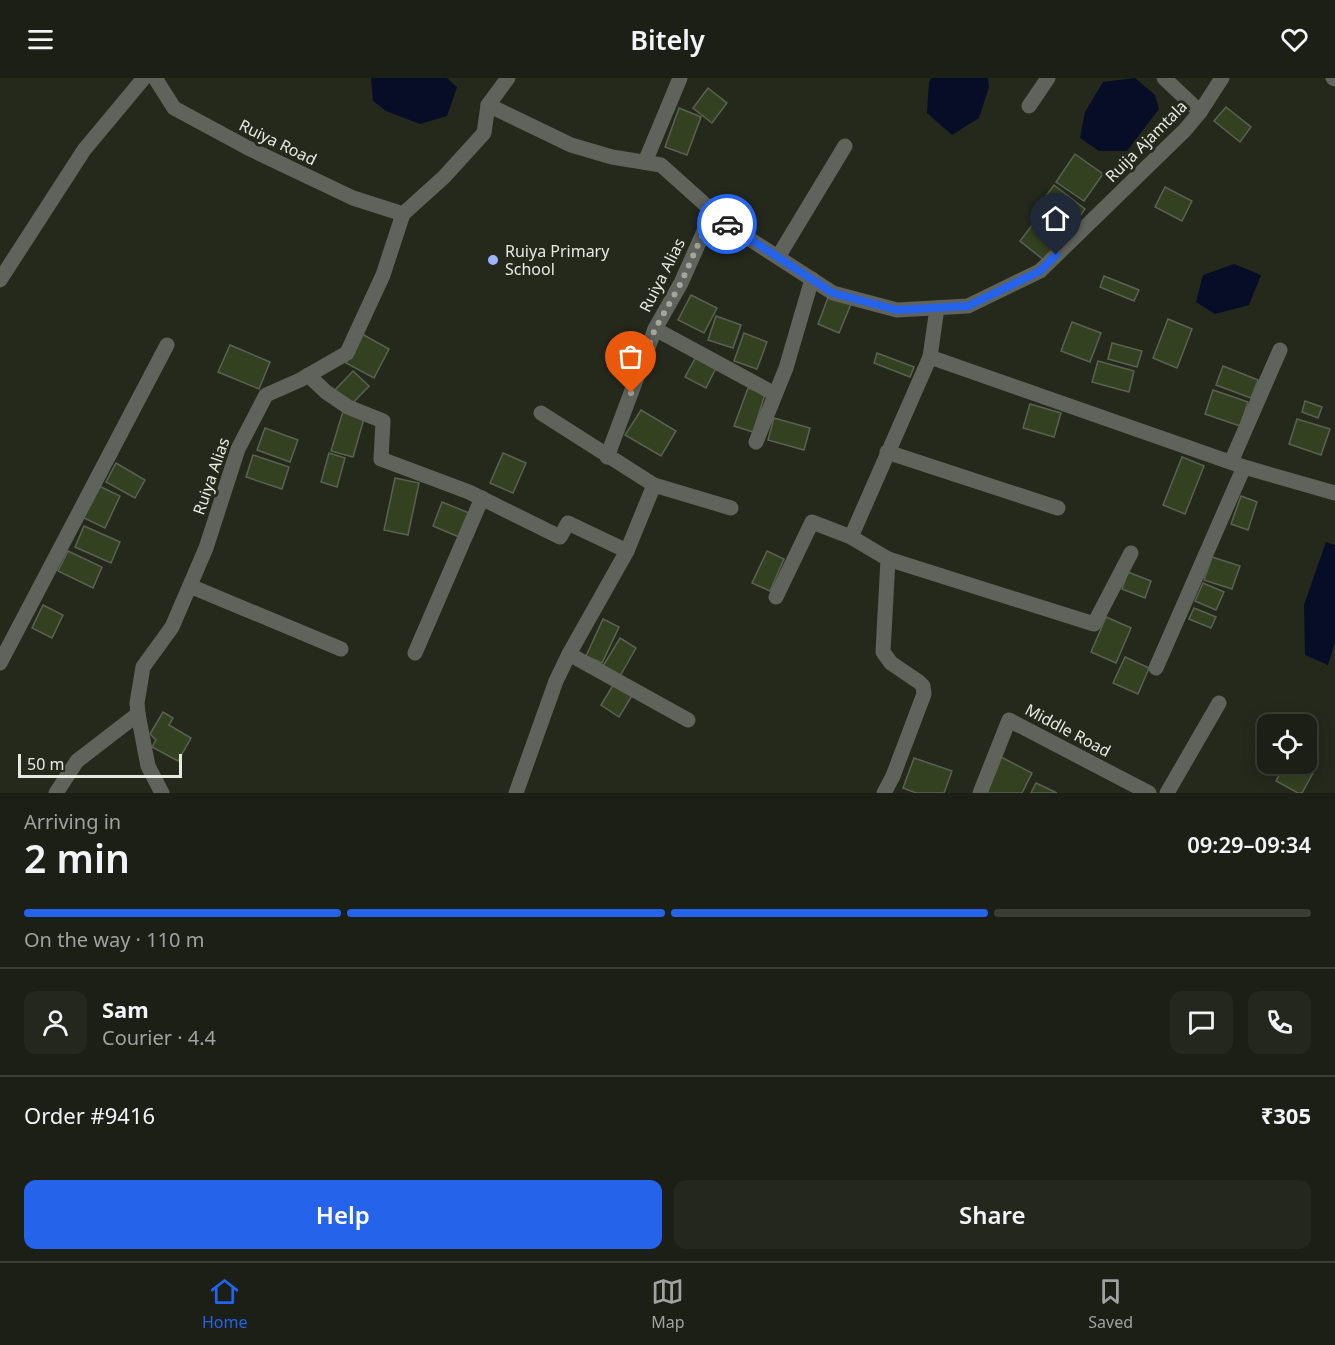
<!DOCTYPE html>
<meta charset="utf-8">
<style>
:root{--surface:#1b1f15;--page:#24271e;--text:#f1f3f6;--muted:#a0a2a0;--line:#393d34;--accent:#2563eb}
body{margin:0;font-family:"Noto Sans",sans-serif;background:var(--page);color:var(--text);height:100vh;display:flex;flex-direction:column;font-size:22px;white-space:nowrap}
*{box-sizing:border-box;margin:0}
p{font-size:20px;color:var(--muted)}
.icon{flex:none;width:33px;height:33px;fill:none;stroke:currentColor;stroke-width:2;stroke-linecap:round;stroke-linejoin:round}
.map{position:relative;height:715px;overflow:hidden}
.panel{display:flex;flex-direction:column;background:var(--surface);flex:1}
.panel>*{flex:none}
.tools{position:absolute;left:1257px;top:636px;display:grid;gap:12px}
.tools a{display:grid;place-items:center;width:60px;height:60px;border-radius:12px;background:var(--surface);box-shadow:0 3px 15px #0003,0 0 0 2px var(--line);font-size:30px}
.scale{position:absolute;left:18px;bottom:15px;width:164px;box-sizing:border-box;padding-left:6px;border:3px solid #e6eae1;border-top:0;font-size:16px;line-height:21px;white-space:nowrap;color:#e6eae1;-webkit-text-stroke:4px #24291c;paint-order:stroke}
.pin{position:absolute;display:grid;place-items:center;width:51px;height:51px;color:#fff;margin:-62px -26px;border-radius:50% 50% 50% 0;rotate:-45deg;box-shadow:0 0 6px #0007}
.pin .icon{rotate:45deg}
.courier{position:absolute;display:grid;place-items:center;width:60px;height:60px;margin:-30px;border:4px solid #2563eb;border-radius:50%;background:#fff;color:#222;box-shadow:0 2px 8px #0007}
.headline em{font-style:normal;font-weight:600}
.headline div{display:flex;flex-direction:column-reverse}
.headline{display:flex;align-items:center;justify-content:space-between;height:102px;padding:0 24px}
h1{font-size:39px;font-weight:600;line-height:45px}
.bar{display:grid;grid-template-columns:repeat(4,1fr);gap:9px 6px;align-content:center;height:72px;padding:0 24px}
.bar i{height:8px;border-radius:4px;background:var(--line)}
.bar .on{background:var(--accent)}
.bar p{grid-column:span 4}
.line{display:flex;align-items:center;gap:15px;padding:0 24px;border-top:2px solid var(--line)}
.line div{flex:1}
.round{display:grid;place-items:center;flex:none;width:63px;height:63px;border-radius:12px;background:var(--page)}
.action{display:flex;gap:12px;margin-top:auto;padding:12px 24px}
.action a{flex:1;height:69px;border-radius:12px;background:var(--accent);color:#fff;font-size:24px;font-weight:600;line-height:69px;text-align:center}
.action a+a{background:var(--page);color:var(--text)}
header{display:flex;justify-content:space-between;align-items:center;height:78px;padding:0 24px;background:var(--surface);font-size:27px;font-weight:600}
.dock{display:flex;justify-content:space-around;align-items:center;height:84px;border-top:2px solid var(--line);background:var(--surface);font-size:16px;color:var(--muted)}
.dock a{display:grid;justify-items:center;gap:3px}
.dock .on{color:var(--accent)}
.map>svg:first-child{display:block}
</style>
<header><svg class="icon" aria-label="menu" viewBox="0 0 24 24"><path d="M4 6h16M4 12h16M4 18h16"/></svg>Bitely<svg class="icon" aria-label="heart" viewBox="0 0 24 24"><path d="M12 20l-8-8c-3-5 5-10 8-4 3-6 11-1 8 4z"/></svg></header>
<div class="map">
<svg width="1335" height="715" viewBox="0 0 1335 715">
<rect width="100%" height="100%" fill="#24291c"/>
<g fill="#070d27">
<path d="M371,0H447L457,9L447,38L420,46L386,33L373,23Z"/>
<path d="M931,0H988L989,9L979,40L952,57L927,35L929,4Z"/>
<path d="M1135,0L1155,17L1159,31L1127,73H1099L1080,60L1085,34L1103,4Z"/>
<path d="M1234,186L1261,197L1249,227L1215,236L1196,224L1203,197Z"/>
<path d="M1326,464L1335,467V564L1328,587L1305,577L1304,527Z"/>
</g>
<g fill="#344120" stroke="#5b6152" stroke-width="1.5">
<path d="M708,10L727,25L712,45L693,30Z"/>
<path d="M1226,29L1251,49L1240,64L1214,43Z"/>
<path d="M679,30L701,39L687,77L665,69Z"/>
<path d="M1075,76L1103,96L1084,123L1056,104Z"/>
<path d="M1054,107L1085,131L1071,151L1039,127Z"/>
<path d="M1165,109L1192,123L1182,143L1155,129Z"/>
<path d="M1039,138L1065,158L1045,183L1020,163Z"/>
<path d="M1104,198L1139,212L1134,223L1100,209Z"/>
<path d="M691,217L717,230L704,255L678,242Z"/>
<path d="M829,217L851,226L839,255L818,246Z"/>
<path d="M716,238L741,247L733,270L708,262Z"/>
<path d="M1168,241L1192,251L1177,290L1153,280Z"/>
<path d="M1072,244L1101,255L1090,284L1061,273Z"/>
<path d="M744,255L767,264L757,291L734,283Z"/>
<path d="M362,256L389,271L374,300L346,285Z"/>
<path d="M1112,265L1142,273L1137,289L1108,281Z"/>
<path d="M230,267L270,284L259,311L218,294Z"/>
<path d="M877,275L914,289L910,299L874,285Z"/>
<path d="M696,279L716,290L706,310L685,299Z"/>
<path d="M1098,283L1134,293L1129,314L1092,304Z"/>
<path d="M1223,288L1258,302L1251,320L1216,307Z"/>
<path d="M353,293L369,308L351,327L335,312Z"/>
<path d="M748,310L765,316L753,354L734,348Z"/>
<path d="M1213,312L1248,324L1240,348L1205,336Z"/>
<path d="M1305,323L1322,329L1318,340L1302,334Z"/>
<path d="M1030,326L1061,335L1054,359L1023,350Z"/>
<path d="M344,330L365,337L353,379L331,373Z"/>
<path d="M641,332L676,353L661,378L625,357Z"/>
<path d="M774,340L810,350L804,372L768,362Z"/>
<path d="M1297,341L1330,351L1321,377L1289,366Z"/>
<path d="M265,350L298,362L290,384L257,372Z"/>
<path d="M329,375L345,380L337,409L321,404Z"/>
<path d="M503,375L526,385L513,415L490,405Z"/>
<path d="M253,377L289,389L282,411L246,399Z"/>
<path d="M1182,379L1204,388L1185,436L1163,427Z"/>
<path d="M116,385L145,402L135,420L106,404Z"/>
<path d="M395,400L419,405L408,457L384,452Z"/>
<path d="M97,407L120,418L105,450L82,439Z"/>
<path d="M1241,418L1257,424L1248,452L1231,446Z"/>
<path d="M442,424L469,435L459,459L433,448Z"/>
<path d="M84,448L120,464L111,485L75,469Z"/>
<path d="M68,473L102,489L93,510L58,493Z"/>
<path d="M767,473L784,481L770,513L752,505Z"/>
<path d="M1212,479L1240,488L1232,511L1204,502Z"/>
<path d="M1128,494L1151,503L1145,520L1122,511Z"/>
<path d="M1203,505L1224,514L1216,532L1195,523Z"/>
<path d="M43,527L63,537L52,560L32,550Z"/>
<path d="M1194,530L1216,539L1211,550L1189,541Z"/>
<path d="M1106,539L1131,550L1116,585L1091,574Z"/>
<path d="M603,541L619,549L602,585L586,578Z"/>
<path d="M620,560L636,570L620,598L603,588Z"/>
<path d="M1125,579L1149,590L1138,616L1113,605Z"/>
<path d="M615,604L633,616L619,639L601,627Z"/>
<path d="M163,634L173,640L169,647L191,660L178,683L152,669L156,662L150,656Z"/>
<path d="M999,678L1032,695L1022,715H984Z"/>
<path d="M914,680L952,693L944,715H916L903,710Z"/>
<path d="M1285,686H1295L1313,695L1302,715H1298L1276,703Z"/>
<path d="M1036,705L1057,715H1031Z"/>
</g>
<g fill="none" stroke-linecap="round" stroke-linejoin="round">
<g stroke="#60625c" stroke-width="15">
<path d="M155,0L174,30L248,70L353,120L403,136"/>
<path d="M1164,0L1200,34"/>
<path d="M1029,28L1048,0"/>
<path d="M645,84L680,0"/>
<path d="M778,179L845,68"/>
<path d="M0,202L84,72L144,0"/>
<path d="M655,251L775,316"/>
<path d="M930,279L1244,389L1335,415"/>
<path d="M308,297L326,314L348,329L383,343L381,381L469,414L560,459L568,445L627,473"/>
<path d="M541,335L654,407L731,430"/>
<path d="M756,364L786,290L812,201"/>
<path d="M887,374L1058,430"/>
<path d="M607,379L655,251L681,205L713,133"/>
<path d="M1231,384L1280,272"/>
<path d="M888,481L1094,546L1131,475"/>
<path d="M190,508L341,571"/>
<path d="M776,519L812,444L851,459"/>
<path d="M415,575L482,420"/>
<path d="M569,576L688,642"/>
<path d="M0,585L167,267"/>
<path d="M1156,590L1244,389"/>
<path d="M56,715L77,683L138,636"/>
<path d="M162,715L148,688L138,636L137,625L143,589L172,549L206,470L238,371L266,317L300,302L347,275L383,197L403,136L444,99L484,55L488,27"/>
<path d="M516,715L556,603L569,576L627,473L654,407"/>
<path d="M884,715L893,698L924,616L923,608L919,604L891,585L883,574L888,481L851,459L930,279L937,230"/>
<path d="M980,715L1009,642L1149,715"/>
<path d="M1167,715L1219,625"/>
</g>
<g stroke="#60625c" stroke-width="15">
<path d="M508,0L488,27L571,67L612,79L661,87L728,147L833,215L897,232L968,228L1040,193L1185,52L1200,34L1222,0"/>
<path d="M1333,0L1335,1"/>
</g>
</g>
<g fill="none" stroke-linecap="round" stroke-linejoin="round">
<path stroke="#a2a69c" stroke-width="6" stroke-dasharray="0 10.8" d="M631,315L655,251L681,205L713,133L727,146"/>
<path stroke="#2563eb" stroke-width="8" d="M727,146L833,215L897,232L968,228L1040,193L1056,177"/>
</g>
<circle fill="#9db4fd" stroke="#24291c" stroke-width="2" cx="493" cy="182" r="6"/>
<g text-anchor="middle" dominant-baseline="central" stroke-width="6" stroke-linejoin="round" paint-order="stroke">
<g font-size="16" fill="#e6eae1" stroke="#24291c">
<text transform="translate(1146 63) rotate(-45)">Ruija Ajamtala</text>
<text transform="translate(278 64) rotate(26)">Ruiya Road</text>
<text transform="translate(662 197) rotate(-63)">Ruiya Alias</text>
<text transform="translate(211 398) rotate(-71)">Ruiya Alias</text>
<text transform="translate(1068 652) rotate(28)">Middle Road</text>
</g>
<g font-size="16" fill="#e6eae1" stroke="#24291c" text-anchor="start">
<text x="505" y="173">Ruiya Primary<tspan x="505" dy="18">School</tspan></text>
</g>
</g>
</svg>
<div class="tools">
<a><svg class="icon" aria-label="locate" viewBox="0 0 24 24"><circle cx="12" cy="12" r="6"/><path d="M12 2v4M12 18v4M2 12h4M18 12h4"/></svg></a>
</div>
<div class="scale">50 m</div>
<div class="pin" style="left:631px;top:315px;background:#ea580c"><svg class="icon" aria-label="bag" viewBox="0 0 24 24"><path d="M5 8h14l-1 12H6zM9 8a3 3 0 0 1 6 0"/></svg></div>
<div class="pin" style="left:1056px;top:177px;background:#1f2937"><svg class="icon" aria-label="home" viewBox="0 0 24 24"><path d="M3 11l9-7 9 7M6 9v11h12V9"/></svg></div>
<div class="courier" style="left:727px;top:146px"><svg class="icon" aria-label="car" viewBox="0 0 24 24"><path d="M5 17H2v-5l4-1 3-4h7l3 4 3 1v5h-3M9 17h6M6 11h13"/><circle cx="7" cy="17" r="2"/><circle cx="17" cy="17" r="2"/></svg></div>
</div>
<section class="panel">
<div class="headline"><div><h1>2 min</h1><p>Arriving in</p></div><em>09:29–09:34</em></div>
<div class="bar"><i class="on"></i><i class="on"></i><i class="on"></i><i></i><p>On the way · 110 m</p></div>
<div class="line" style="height:108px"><a class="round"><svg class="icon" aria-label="person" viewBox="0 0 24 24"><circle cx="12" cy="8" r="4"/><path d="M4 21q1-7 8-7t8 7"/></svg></a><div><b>Sam</b><p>Courier · 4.4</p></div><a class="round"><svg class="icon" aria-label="chat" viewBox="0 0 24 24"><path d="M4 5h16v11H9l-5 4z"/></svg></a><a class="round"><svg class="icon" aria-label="phone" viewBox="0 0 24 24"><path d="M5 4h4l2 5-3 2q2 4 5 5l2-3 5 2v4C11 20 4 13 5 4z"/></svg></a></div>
<div class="line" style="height:78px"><div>Order #9416</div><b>₹305</b></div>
<div class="action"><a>Help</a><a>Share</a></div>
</section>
<nav class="dock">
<a class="on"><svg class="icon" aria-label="home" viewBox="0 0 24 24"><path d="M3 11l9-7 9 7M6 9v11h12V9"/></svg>Home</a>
<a><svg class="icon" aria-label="map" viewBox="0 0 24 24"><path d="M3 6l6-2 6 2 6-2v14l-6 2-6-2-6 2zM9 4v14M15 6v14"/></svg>Map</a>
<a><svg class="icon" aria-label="saved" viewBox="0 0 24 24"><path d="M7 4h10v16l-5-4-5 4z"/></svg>Saved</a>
</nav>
